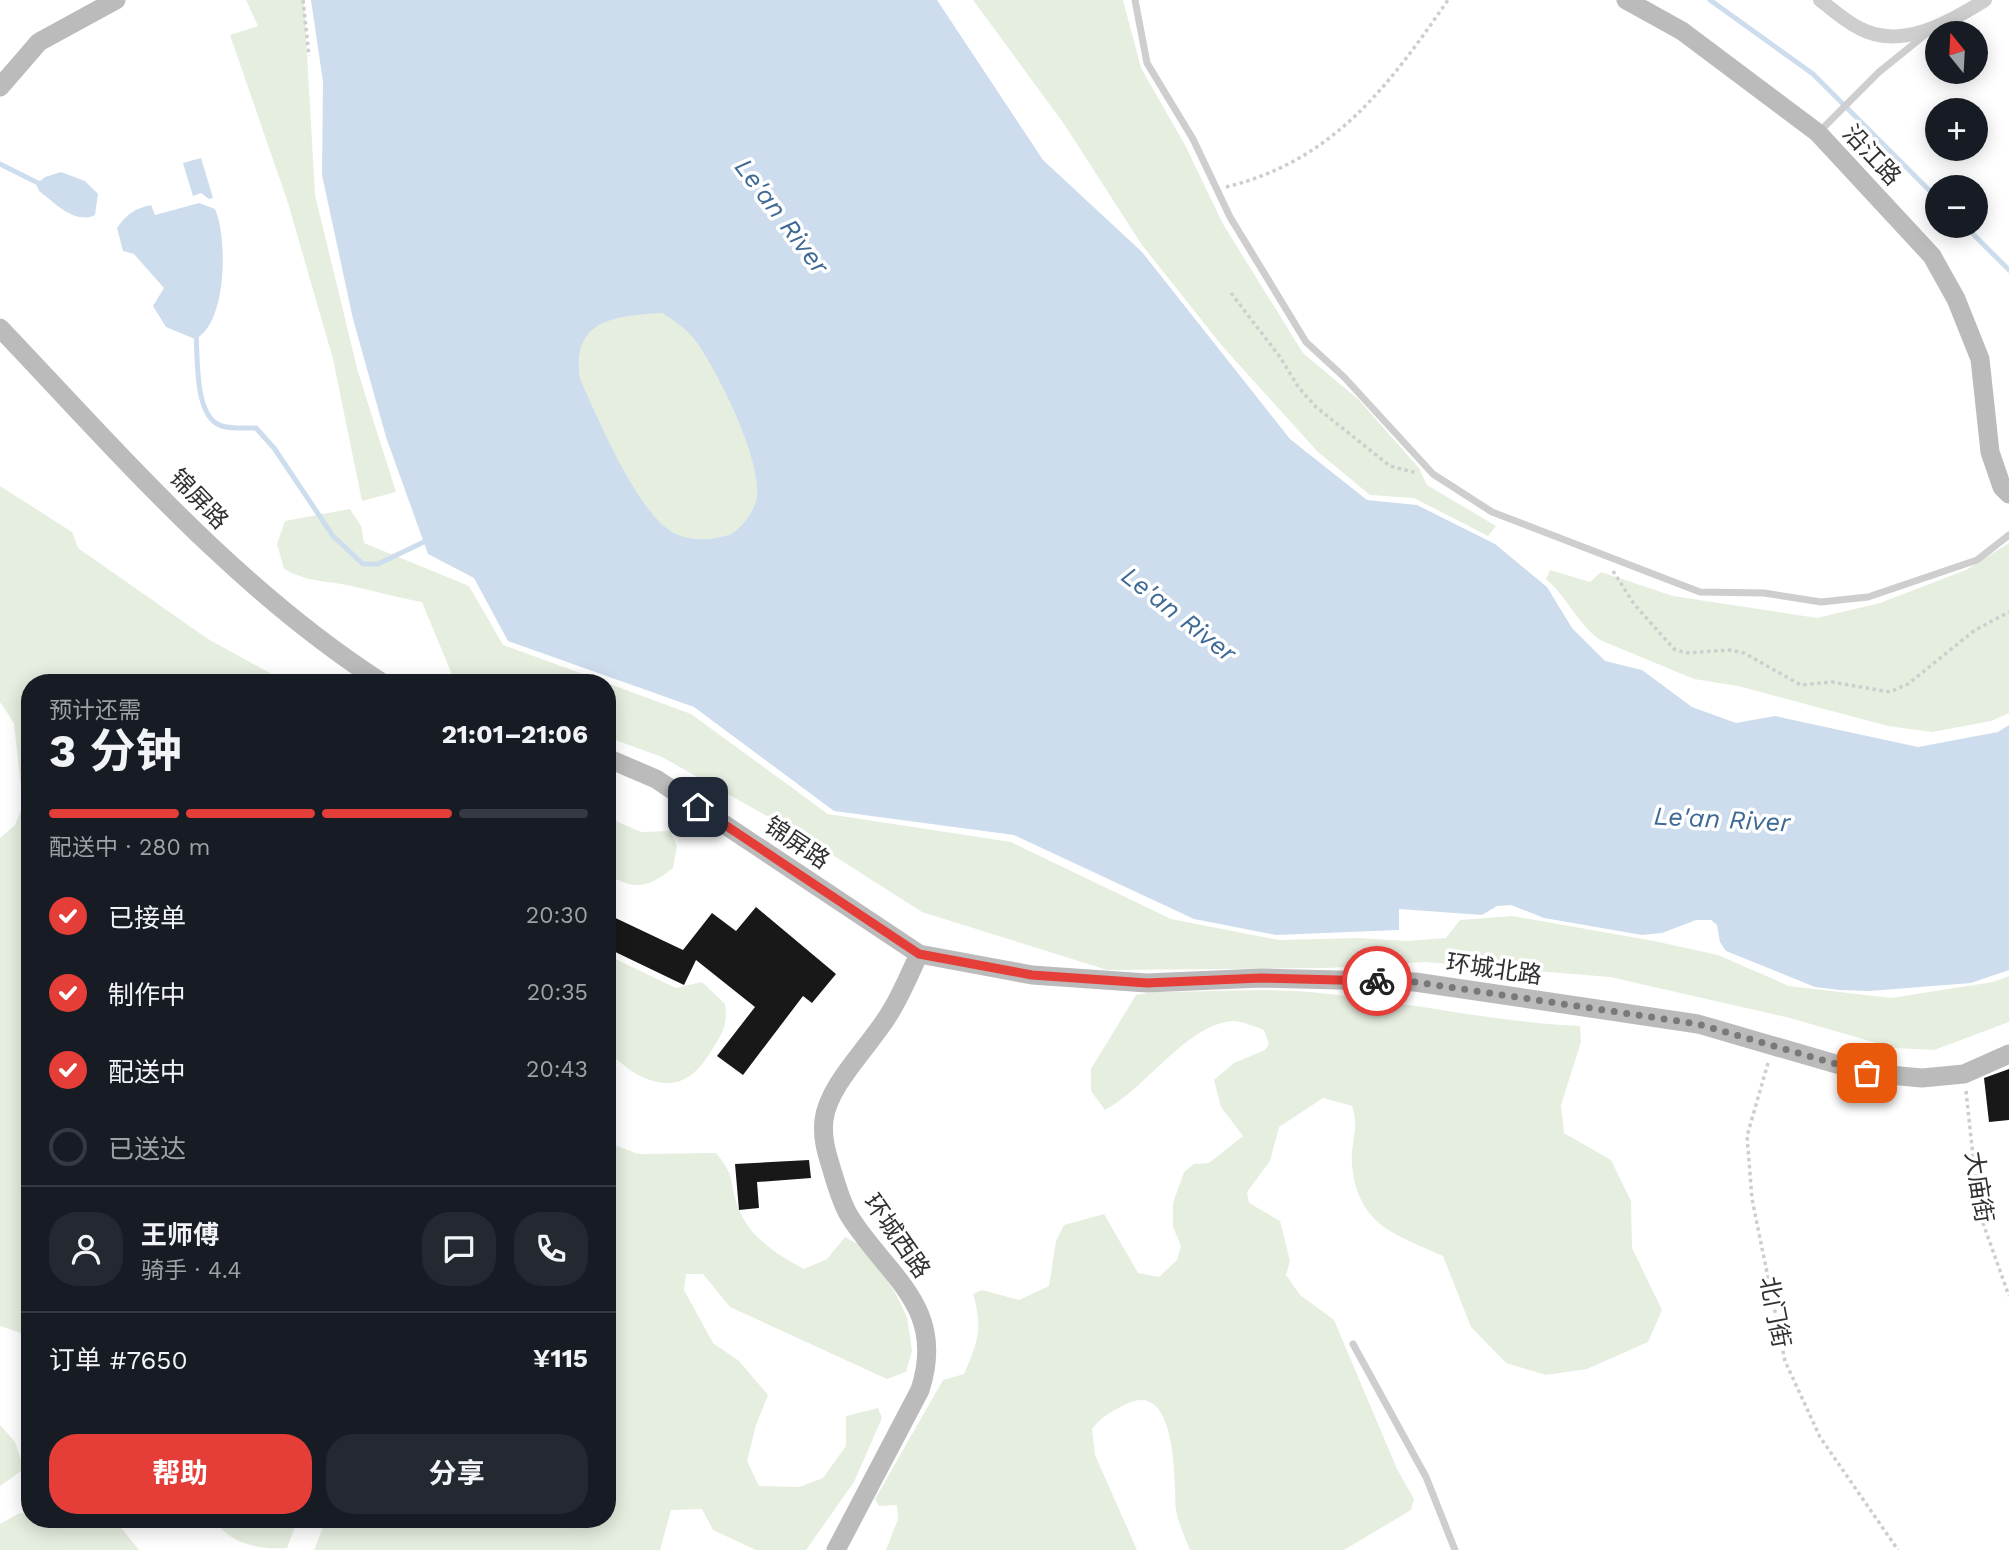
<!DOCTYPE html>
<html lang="zh">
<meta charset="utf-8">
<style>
:root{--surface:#171b24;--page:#242831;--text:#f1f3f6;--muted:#9ea1a6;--line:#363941;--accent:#e53d37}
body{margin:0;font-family:"Work Sans","Noto Sans SC",sans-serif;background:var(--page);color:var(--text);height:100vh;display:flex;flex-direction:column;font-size:26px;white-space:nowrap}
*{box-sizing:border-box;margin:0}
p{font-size:23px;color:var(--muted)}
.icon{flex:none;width:38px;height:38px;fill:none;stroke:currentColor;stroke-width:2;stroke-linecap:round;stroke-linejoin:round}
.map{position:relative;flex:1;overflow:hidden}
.sheet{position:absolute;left:21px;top:674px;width:595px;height:854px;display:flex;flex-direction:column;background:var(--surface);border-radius:28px;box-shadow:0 4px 18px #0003}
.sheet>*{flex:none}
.needle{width:46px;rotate:342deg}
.controls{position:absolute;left:1925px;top:21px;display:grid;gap:14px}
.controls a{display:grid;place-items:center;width:63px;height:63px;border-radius:50%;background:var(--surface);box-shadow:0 4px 18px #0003;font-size:35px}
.pin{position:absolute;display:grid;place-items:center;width:60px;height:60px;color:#fff;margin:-30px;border-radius:14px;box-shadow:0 4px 10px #0006}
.courier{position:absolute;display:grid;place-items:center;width:70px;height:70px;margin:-35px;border:5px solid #e53d37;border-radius:50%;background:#fff;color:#222;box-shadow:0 2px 9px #0007}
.head em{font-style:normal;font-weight:700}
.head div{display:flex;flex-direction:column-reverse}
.head{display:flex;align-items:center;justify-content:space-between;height:119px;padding:0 28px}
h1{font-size:46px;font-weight:700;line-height:52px}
.bar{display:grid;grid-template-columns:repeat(4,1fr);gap:10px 7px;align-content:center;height:84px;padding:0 28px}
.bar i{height:9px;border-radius:5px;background:var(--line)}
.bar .active{background:var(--accent)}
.bar p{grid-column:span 4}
.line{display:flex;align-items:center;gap:18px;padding:0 28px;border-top:2px solid var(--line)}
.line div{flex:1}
.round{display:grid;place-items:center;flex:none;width:74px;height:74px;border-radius:28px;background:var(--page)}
ol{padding:0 28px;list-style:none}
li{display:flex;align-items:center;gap:21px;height:77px}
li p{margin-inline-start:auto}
li .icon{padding:7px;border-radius:50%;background:var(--accent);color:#fff;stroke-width:4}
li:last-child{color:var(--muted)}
li i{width:38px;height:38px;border:4px solid var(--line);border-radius:50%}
.action{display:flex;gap:14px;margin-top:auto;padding:14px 28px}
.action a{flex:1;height:80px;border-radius:28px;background:var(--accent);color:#fff;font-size:28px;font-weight:700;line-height:80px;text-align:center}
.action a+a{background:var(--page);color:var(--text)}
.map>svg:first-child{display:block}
</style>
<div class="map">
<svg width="2009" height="1550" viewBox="0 0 2009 1550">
<rect width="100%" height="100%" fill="#fff"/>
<g fill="#e6eee0">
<path d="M246,0H304L315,195L358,372L396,492L362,501L333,359L288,203L230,35L258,26Z"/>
<path d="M973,0H1123L1141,68L1185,145L1223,224L1303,353L1359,400L1419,468L1427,485L1496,526L1488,536L1414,498L1370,495L1318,452L1223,347L1142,245L1064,124Z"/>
<path d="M333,14L672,282L772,477L731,665Z"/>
<path d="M0,486L72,532L78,548L208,639L286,682H30V1336L0,1326V838L15,825L23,805L14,723L0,702Z"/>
<path d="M350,509L361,526L364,543L469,586L503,645L605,682H455L422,602C394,597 368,589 341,584C317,580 307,581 284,569L277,544L285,521Z"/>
<path d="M2009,543V713L1991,721L1932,732L1888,726L1738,686L1694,679L1600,640C1577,623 1567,597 1546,579L1550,570L1590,582L1601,572L1673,596L1817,618L1880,603L1966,570Z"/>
<path d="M607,683L691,714L828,814L1011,842L1171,919L1279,940L1359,938L1407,941L1446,938L1460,920L1512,916L1654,941L1718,955L1789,986L1891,998L1993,982L2009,976V1022L1934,1050L1894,1048L1790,1018L1610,977L1425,962L1329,968L1107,970L922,912L806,838L662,757L607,737Z"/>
<path d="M607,817L641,832L670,831L677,846L673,868C648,888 635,891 607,874Z"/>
<path d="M607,955L676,988L702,982L725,1004C728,1028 722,1033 710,1053C691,1083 671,1091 638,1075C627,1069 618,1059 607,1053Z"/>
<path d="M1155,992C1206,992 1259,988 1309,992C1400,1000 1489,1022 1580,1026L1581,1042L1561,1105L1564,1133L1611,1160L1631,1201L1632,1248L1662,1310L1648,1342L1587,1369L1546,1375L1506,1363L1471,1327L1443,1256C1395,1234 1358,1226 1352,1165C1350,1143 1360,1129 1352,1106L1323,1098L1279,1127L1270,1161L1247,1192L1249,1203L1280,1221L1290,1261L1286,1275L1300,1295L1334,1320L1397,1469L1414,1499L1411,1510L1344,1550H1190C1185,1538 1178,1523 1176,1509C1174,1483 1178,1378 1126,1404C1111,1412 1102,1416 1092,1429L1095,1455L1137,1550H886L898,1519L897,1505L879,1506L875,1499L943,1380L964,1374C978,1342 983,1328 973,1294L982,1290L1019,1300L1049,1286L1056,1241L1064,1225L1104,1214L1138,1273L1159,1277L1177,1260L1181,1246L1173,1227V1203L1184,1172L1194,1164L1209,1163L1243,1136L1221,1107L1214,1080L1234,1063L1265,1050L1269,1044L1264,1030C1255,1027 1242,1021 1233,1021C1185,1025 1147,1088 1105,1110L1091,1091V1069L1136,995Z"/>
<path d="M607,1142L638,1154L716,1153C737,1178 728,1180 738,1207C749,1237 777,1255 804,1269L827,1259L845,1237L867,1249L897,1296L907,1317L912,1351L906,1372L887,1379L730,1307L703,1274H686L684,1290L713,1343L739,1361L768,1395L756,1425L747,1461L759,1486L799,1487L823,1478L846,1446V1416L878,1408L882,1418L854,1482L806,1550H756L713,1530L702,1509L671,1510L660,1550H314L326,1519H607Z"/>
<path d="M0,1425L15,1442L24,1469L0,1486Z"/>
<path d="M30,1511V1519H104L117,1523L139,1550H0V1524L18,1514Z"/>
<path d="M213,1519H298L287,1548C256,1550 230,1543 213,1519Z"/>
</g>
<g fill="#cddded" fill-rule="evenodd">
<path d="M311,0H937L1043,160L1142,252L1290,439L1367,500L1417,505L1495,544L1547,587L1572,628L1605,661L1642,670L1692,707L1736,723L1775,716L1918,747L1998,732L2009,725V970L1971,983L1869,991L1840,990L1815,987L1726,951L1720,942L1717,925L1711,920H1696L1662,933L1642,935L1544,918L1511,905L1497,906L1482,915L1399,909V930L1276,935L1194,919L1014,835L834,811L694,707L508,641L474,578L428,554L386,437L353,319L322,175L323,82ZM662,313C676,321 689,331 698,344C720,377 761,458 757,497C755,511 739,534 725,536C709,540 694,541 678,535C640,521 597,416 580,379C571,319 615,316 662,313Z"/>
<path d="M201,158L213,198L209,199L201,193L193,196L183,163Z"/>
<path d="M61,172L85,181L98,194L95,215C75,225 55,203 39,191L36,184L45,177Z"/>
<path d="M199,203L215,209C228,238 227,325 195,339L166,327L153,306L164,288L134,254L123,251L117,228C127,214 134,209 151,205L155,215Z"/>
</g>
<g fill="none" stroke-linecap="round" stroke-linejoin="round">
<g stroke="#cddded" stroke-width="5">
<path d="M1710,0L1813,74L1937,198"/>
<path d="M0,164L44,186"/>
<path d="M1965,226L2009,270"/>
<path d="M196,334C198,358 194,418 222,426C232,429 246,428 256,428L274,448L333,536L363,564H378L430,539"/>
</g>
</g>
<g fill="#181818">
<path d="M756,907L836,974L812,1003L803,996L743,1075L717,1056L755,1007L696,960L684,985L607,948V914L683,950L712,913L736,931Z"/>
<path d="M2009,1069V1120L1989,1122L1984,1078Z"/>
<path d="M809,1160L811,1178L757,1182L759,1208L739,1210L735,1164Z"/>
</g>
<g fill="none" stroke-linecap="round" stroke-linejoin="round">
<g stroke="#cecece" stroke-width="3.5" stroke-dasharray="3.5 3.5" stroke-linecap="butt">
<path d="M303,0L309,56"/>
<path d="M1226,187C1333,161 1388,87 1448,0"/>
<path d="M1231,293L1280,357L1299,388L1316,407L1390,466L1417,473"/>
<path d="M1613,571L1634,604L1674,649L1686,653L1730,650L1744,653L1801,685L1832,682L1890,692L1908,684L1975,630L2009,612"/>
<path d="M1768,1063L1747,1136L1752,1199L1785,1361L1820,1437L1898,1550"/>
<path d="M1966,1091L1979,1212L2009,1296"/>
</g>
<g stroke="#cecece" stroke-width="7">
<path d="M1135,0L1147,63L1193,139L1230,217L1306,342L1344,377L1433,474L1492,512L1700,592L1764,593L1821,602L1868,597L1977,560L2009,535"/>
<path d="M1819,132L1879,72L1926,34"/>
<path d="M1353,1344L1426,1477L1455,1550"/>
</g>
<path stroke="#cecece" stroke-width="14" d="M1820,0C1832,9 1845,21 1859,28C1901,51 1950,22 1985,0"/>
<g stroke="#bbb" stroke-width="19">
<path d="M1626,0L1682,31L1818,133L1932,256L1956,299L1980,359L1990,452L2002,487L2009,494"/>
<path d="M0,87L39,42L116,0"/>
<path d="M0,328C120,454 235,588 381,682"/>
<path d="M607,758L656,779L919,954L1032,975L1147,983L1261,978L1415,982L1698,1024L1867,1073L1922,1078L1964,1074L2009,1054"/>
<path d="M836,1550L920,1390C947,1307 888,1277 850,1217C841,1203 836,1183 831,1167C826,1151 822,1137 824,1120C828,1084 873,1043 891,1011C902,993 910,973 919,954"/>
</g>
</g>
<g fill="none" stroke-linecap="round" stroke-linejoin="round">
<path stroke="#797979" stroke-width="7" stroke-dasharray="0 12.6" d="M1377,981L1415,982L1698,1024L1867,1073"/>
<path stroke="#e53d37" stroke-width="9" d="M698,807L919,954L1032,975L1147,983L1261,978L1377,981"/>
</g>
<g text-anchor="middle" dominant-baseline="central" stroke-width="7" stroke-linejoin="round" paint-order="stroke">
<g font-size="24" fill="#313131" stroke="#fff">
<text transform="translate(1872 155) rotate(47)">沿江路</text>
<text transform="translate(199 499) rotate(46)">锦屏路</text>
<text transform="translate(797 843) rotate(34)">锦屏路</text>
<text transform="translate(1494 969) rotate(8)">环城北路</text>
<text transform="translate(1979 1187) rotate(81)">大庙街</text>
<text transform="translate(897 1236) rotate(55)">环城西路</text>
<text transform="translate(1775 1312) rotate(79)">北门街</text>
</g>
<g font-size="26" font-style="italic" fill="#3e6a95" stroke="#fff">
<text transform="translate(782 216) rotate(53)">Le'an River</text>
<text transform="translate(1179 614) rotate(38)">Le'an River</text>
<text transform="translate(1722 819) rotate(3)">Le'an River</text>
</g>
</g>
</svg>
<div class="controls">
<a><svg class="needle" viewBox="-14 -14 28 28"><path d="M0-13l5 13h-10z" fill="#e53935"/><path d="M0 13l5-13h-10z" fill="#9ea1a6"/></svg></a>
<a>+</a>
<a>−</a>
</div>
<div class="pin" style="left:1867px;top:1073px;background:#ea580c"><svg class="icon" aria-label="bag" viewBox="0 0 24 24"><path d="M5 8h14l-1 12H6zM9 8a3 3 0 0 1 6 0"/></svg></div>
<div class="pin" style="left:698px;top:807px;background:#1f2937"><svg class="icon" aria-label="home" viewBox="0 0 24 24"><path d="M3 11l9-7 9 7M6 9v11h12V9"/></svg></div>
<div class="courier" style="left:1377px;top:981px"><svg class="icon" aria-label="bike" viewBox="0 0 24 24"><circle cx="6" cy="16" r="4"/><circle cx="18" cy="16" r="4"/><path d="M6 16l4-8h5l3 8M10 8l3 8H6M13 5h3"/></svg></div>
<section class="sheet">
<div class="head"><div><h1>3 分钟</h1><p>预计还需</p></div><em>21:01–21:06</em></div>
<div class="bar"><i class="active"></i><i class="active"></i><i class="active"></i><i></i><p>配送中 · 280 m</p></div>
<ol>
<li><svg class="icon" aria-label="check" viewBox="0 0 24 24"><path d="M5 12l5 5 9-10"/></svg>已接单<p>20:30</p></li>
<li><svg class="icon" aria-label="check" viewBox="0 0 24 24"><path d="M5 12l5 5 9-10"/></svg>制作中<p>20:35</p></li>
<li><svg class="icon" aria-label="check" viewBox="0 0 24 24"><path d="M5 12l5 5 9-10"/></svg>配送中<p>20:43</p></li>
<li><i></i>已送达</li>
</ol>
<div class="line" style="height:126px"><a class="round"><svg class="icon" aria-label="person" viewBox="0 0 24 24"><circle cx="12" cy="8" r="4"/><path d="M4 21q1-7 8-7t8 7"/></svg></a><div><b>王师傅</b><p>骑手 · 4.4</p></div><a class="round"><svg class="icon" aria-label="chat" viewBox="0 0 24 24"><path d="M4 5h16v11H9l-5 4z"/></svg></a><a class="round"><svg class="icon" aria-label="phone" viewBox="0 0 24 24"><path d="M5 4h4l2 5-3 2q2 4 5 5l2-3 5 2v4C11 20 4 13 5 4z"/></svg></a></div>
<div class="line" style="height:91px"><div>订单 #7650</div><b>¥115</b></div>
<div class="action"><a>帮助</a><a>分享</a></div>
</section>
</div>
